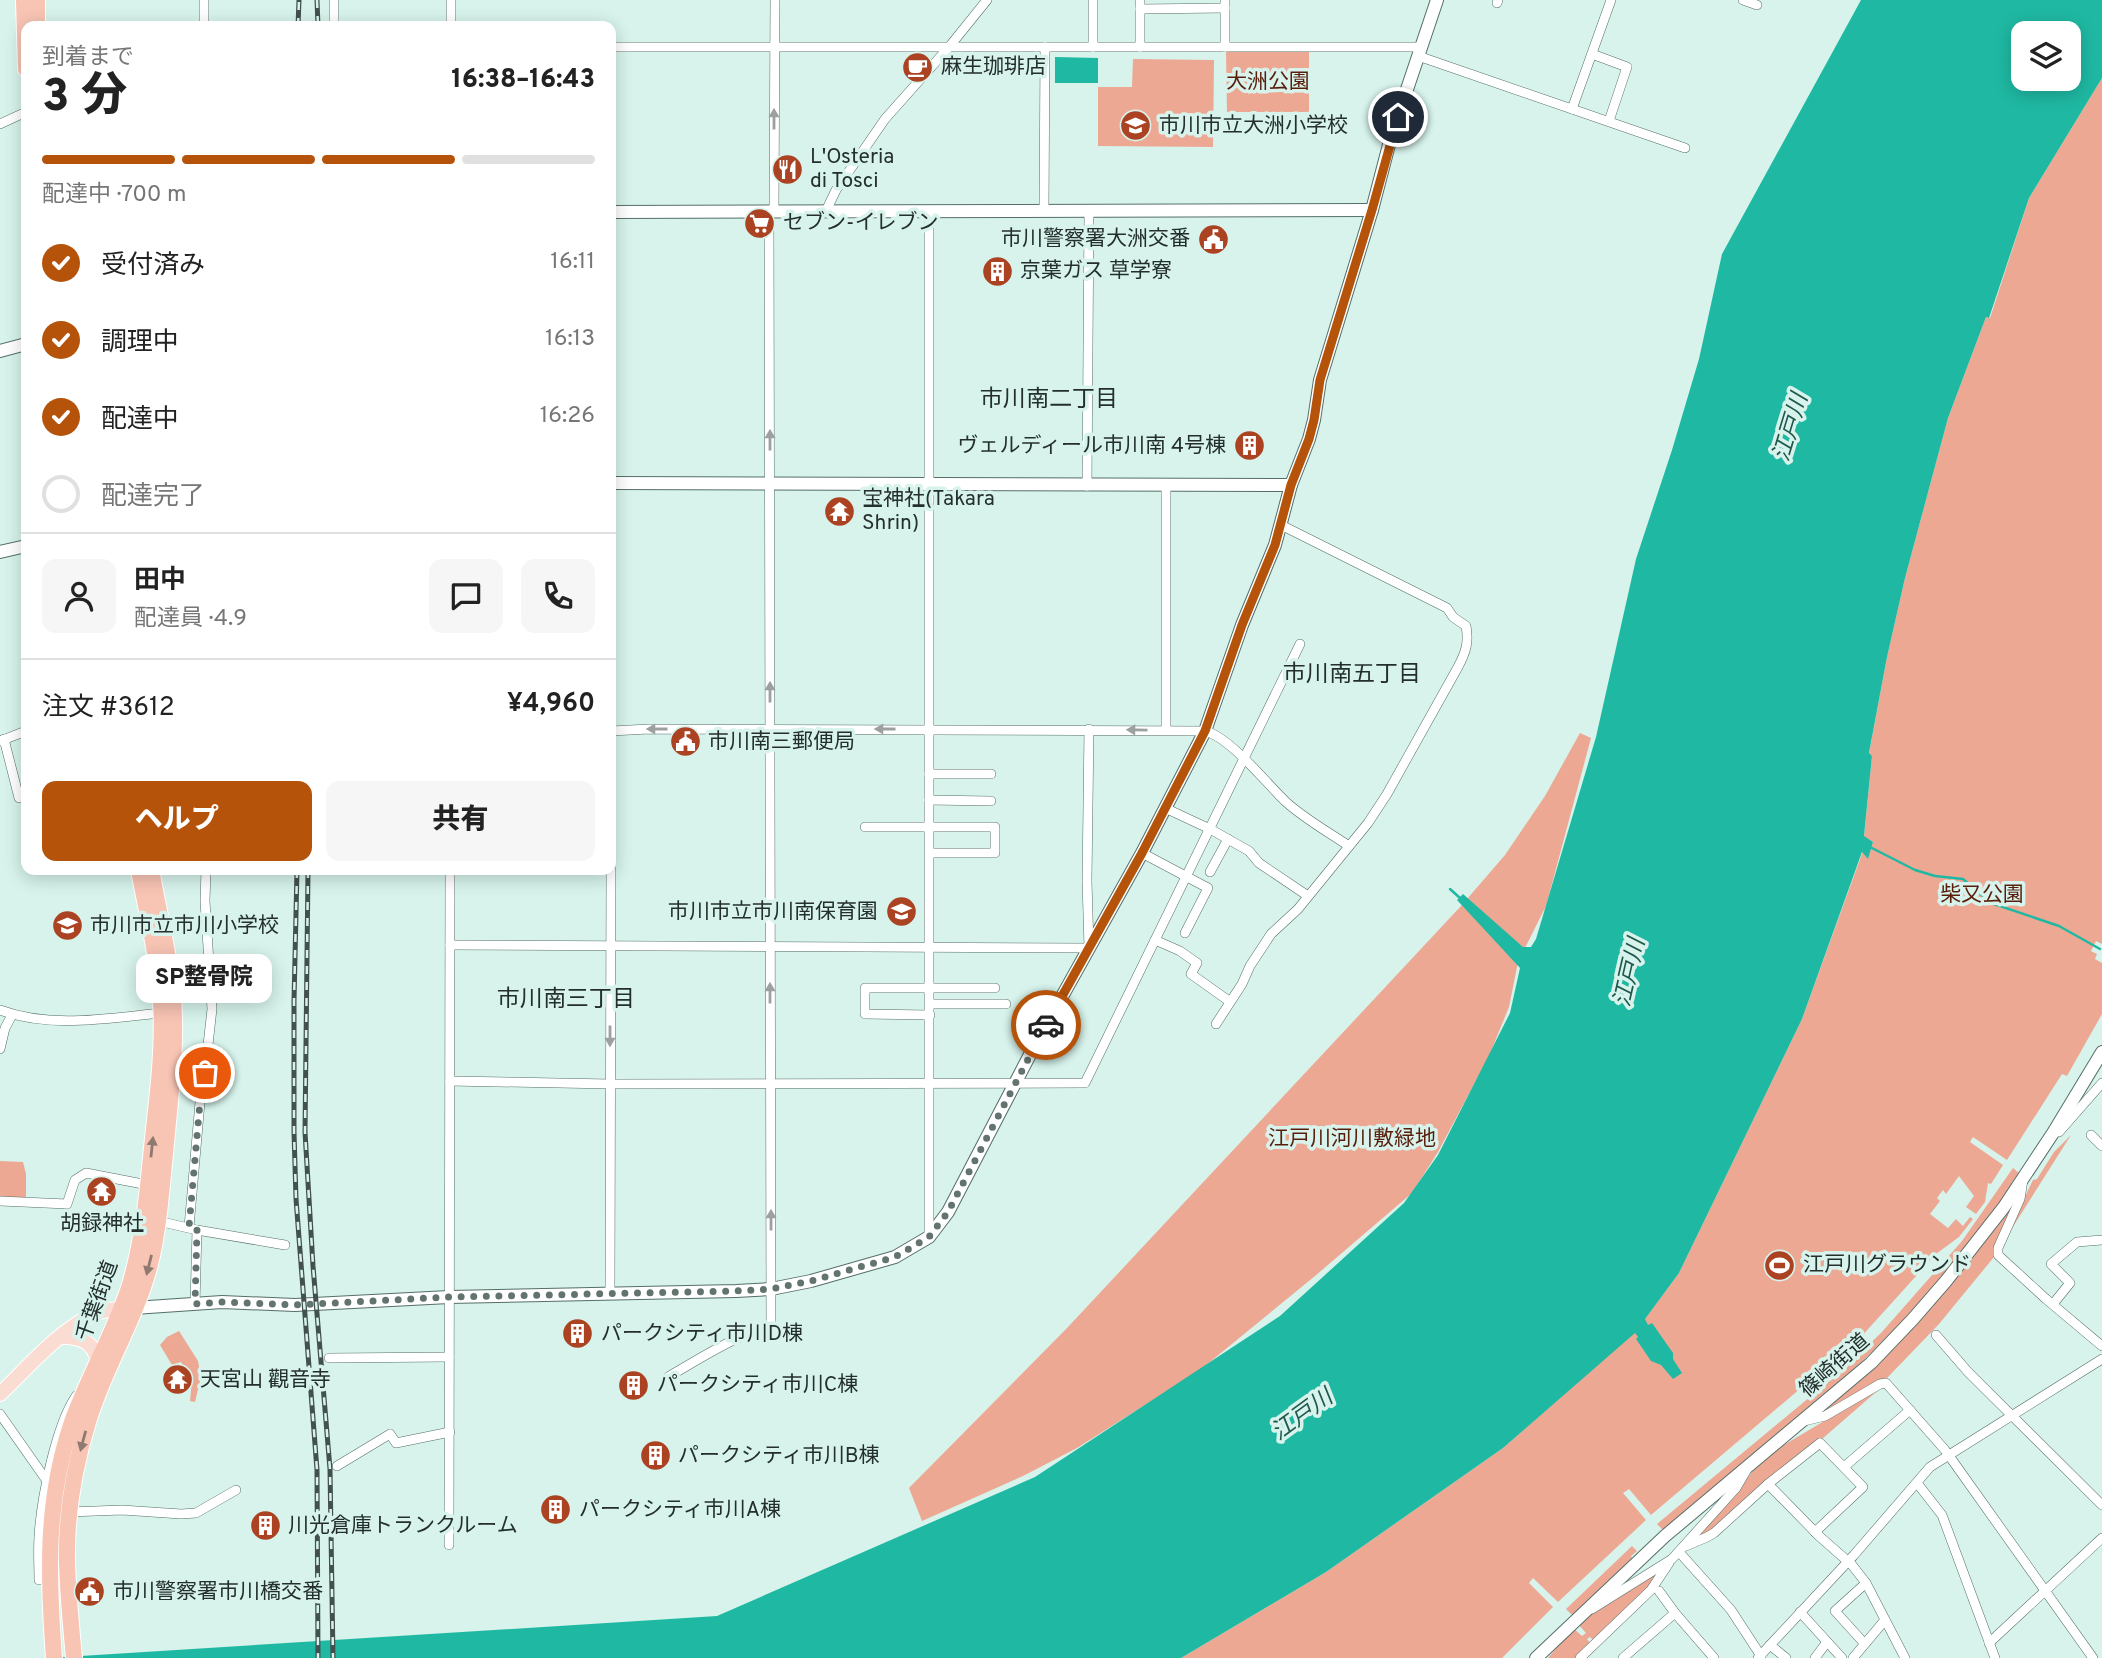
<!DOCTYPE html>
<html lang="ja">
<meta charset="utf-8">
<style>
:root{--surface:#fff;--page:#f6f6f6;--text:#222;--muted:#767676;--line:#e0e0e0;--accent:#b45309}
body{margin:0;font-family:Overpass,"Noto Sans JP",sans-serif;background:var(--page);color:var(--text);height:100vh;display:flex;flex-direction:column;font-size:26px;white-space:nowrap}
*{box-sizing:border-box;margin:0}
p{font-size:23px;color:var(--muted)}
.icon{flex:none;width:38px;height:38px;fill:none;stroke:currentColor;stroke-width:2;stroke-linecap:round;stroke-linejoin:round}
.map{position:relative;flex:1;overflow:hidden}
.details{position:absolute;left:21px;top:21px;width:595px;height:854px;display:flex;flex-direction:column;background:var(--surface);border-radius:14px;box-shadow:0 4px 18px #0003}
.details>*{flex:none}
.tools{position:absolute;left:2011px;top:21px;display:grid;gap:14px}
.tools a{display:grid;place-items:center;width:70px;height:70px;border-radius:14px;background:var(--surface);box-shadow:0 4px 18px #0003;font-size:35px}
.pin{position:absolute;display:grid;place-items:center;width:60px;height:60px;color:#fff;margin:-30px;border:4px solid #fff;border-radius:50%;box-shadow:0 2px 7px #0007}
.courier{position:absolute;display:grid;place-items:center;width:70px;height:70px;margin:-35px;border:5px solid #b45309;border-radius:50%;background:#fff;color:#222;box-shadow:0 2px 9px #0007}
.bubble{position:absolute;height:49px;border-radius:14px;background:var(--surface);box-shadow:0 4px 18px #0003;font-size:23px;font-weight:800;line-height:49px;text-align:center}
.headline em{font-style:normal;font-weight:800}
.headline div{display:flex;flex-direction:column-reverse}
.headline{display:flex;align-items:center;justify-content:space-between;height:119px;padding:0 21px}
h1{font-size:46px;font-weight:800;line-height:52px}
.bar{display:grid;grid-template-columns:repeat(4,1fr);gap:10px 7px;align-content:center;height:84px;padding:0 21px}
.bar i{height:9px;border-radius:5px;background:var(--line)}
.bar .active{background:var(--accent)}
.bar p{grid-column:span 4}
.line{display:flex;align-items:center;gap:18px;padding:0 21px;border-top:2px solid var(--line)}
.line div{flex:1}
.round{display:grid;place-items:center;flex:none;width:74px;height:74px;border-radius:14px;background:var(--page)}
ol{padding:0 21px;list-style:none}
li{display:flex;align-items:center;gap:21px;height:77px}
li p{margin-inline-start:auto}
li .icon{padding:7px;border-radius:50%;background:var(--accent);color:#fff;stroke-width:4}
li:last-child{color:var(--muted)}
li i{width:38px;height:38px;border:4px solid var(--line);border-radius:50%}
.cta{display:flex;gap:14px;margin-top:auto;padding:14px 21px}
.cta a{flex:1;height:80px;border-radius:14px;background:var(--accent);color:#fff;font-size:28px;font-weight:800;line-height:80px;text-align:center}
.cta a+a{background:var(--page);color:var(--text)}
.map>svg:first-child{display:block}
</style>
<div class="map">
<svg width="2102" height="1658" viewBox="0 0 2102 1658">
<rect width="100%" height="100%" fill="#d7f3ec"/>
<g fill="#eda893">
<path d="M1226,51L1309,52V112H1227Z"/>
<path d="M1133,59L1214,60L1213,147L1098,146V87H1132Z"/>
<path d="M2102,78V944L2096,941L2091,951L2097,954L2095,959L2102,963V1014L2067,1076L2062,1074L2007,1160L1973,1137L1970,1142L2003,1165L1991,1184L1988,1183L1985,1202L1976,1214L1966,1207L1974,1196L1959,1176L1946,1194L1943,1190L1937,1198L1940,1201L1930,1214L1948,1228L1956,1219L1963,1226L1970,1217L1973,1219L1959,1237L1936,1254L1860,1338L1651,1515L1629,1489L1623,1493L1646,1520L1558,1602L1533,1578L1529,1583L1553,1607L1502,1658H1181L1326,1572L1503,1448L1635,1332L1679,1273L1802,1019L1863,851L1868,858L1873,842L1864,837L1872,756L1869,754L1887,657L1905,578L1948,418L1986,317L1990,318L2029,198Z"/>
<path d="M1580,733L1591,738L1546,906L1518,962L1509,1007L1489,1056L1463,1105L1438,1152L1412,1193L1315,1276L1200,1370L1077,1448L1023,1476L922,1521L909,1488L1068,1327L1461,906L1505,855L1545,796Z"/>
<path d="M2071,1135L2002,1244L2033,1180L2037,1179L2054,1152Z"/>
<path d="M0,1161L23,1162L26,1174V1200L0,1198Z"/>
<path d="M2013,1168L2019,1173L2012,1182L2014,1184L1955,1261L1900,1324L1870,1354L1839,1383L1663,1530L1657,1524L1834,1377L1881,1333L1962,1241Z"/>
<path d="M2019,1195L1994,1248V1257L1939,1324L1887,1378L1879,1380L1825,1411L1823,1410Z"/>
<path d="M179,1331L198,1361L201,1377L195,1402L190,1401L192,1380L181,1362L172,1365L160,1345L167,1337Z"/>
<path d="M1883,1386L1822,1439L1820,1437L1714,1528L1693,1541L1767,1455Z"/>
<path d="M1632,1546L1637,1551L1631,1556L1632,1558L1572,1615L1566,1609Z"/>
<path d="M1663,1567L1651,1586L1594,1641L1590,1637L1587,1639L1590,1643L1576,1658H1548L1573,1628L1582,1636L1586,1633L1578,1624L1581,1621Z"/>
</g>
<g fill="#1fb9a3" fill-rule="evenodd">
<path d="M1861,0H2102V78L2029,198L1989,318L1986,317L1948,418L1905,578L1887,657L1869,753L1872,756L1864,836L1873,842L1868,859L1862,852L1802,1019L1679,1273L1645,1319L1648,1325L1652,1323L1673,1353V1359L1682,1373L1673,1379L1661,1365L1651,1361L1636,1339L1638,1337L1635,1333L1503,1448L1326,1572L1181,1658H49L717,1616L1035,1477L1280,1316L1404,1203L1438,1155L1510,1013L1520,968L1457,900L1463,894L1523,947H1531L1536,939L1596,737L1636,559L1672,450L1699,359L1722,254ZM2023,33H2068V79H2023Z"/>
<path d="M1055,57L1098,58V83H1055Z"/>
</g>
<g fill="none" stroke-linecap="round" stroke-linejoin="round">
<g stroke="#1fb9a3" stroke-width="2.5">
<path d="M1870,847L1915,870L1935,876L1963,879L1991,903L2059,926L2100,949"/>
<path d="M1450,889L1460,898"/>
</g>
<defs>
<g id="street">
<path d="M1093,0V47"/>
<path d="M1225,0V47"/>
<path d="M1743,0L1757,5"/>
<path d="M1497,3L1498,0"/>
<path d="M1140,9L1225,8"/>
<path d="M204,26V0"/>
<path d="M334,26V0"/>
<path d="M451,26V0"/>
<path d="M611,47H1421"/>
<path d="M1140,47V0"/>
<path d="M1592,54L1627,67L1609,121"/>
<path d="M1418,56L1685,148"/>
<path d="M1572,109L1611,0"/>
<path d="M0,124L26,112"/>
<path d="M1044,210L1045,47"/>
<path d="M769,211L771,1336"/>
<path d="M826,211L836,190L885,119L949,47L987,0"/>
<path d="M929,211V1237"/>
<path d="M774,212L775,0"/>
<path d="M1166,485V730"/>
<path d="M1087,486L1089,210"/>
<path d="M611,731L649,729L1205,731C1230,737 1267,784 1286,802C1305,819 1328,832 1349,846"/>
<path d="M4,739L19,798"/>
<path d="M0,741L26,731"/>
<path d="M611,745V479"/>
<path d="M929,774H991"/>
<path d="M929,800L991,801"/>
<path d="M1165,808L1210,829L1249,851L1259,863L1308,896"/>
<path d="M865,827H995V853H930"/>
<path d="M1142,853L1208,888L1185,933"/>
<path d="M1210,872L1228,839"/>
<path d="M1155,940L1180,951L1197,963L1191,974L1229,1001"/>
<path d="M450,945L1089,948L1087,881L1089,729"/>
<path d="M930,1004H1006"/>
<path d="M0,1010C51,1029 109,1018 161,1013"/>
<path d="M930,1015L865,1014V988H995"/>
<path d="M1216,1024L1242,984L1250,966L1271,934L1298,909L1368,823L1387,794L1458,667C1466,652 1469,642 1466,626L1453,617L1447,608L1281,525"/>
<path d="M0,1049L5,1028L12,1015"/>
<path d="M450,1081L610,1084L1085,1083L1300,644"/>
<path d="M2059,1132L2102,1083"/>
<path d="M2091,1135L2102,1146"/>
<path d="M2023,1180L2020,1199L1998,1248V1255L2046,1299L2102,1346"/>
<path d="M0,1201L67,1204L75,1180L86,1173L148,1185"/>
<path d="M158,1221L197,1230L285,1245"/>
<path d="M189,1227L201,1091L206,1063L212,1009L205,901L206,870"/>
<path d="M610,1294L611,870"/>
<path d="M195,1304L197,1230"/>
<path d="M2053,1304L2070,1283L2051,1264L2077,1242L2102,1240"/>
<path d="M1936,1335L1968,1372L2102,1505"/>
<path d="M329,1358L449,1357"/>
<path d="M668,1377C689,1365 750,1326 771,1328"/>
<path d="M0,1414L47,1481"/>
<path d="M1804,1421L1825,1416L1880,1384L1886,1383L1945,1450L2093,1658"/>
<path d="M337,1466L390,1434L396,1443L450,1432"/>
<path d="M1844,1467L1910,1410"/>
<path d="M1917,1483L1942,1515L1995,1658"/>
<path d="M1768,1484L1819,1536L1852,1565L1866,1583L1905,1658"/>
<path d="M69,1512L122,1510L181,1514L196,1513L236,1490"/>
<path d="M449,1545L450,870"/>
<path d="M1686,1546L1707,1537L1714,1533L1768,1484L1820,1443L1863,1487L1815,1532"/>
<path d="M1679,1552L1731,1610L1761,1656"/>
<path d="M39,1580C39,1566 38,1551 39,1537C41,1500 56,1425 76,1396"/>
<path d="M1659,1591L1675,1613L1714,1658"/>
<path d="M1592,1609L1672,1559L1736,1488L1746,1471"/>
<path d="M1800,1612L1842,1658"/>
<path d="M1864,1643L1835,1611L1866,1583"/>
<path d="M1989,1643L2102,1538"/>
<path d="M1770,1645L1786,1658"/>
<path d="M1580,1658L1651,1590L1669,1563"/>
<path d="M1623,1658L1675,1613"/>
<path d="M1758,1658L1854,1555L1930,1467L2102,1359"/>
<path d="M1815,1658L1827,1642"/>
<path d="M1853,1658L1885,1620"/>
</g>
<g id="secondary">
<path d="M611,212L1372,210"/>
<path d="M0,351L26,344"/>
<path d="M611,483L1291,485"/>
<path d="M0,552L26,546"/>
<path d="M134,1308L222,1302L295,1305L449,1297L736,1291L771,1289L811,1281L895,1257L929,1237L948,1212L1035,1045L1142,853L1205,731L1242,625L1275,545L1291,485L1309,439L1314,420L1320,380L1372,210L1391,137L1437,0"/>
<path d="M1536,1658L1665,1536L1871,1363L1913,1319L1946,1281L2004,1207L2053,1133L2102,1052"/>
</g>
<g id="primary">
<path d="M61,1337C80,1336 94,1342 98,1362"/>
<path d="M0,1394C27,1368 58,1332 92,1315C103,1309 117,1309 129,1309"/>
</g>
<g id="highway">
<path d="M24,0L26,69"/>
<path d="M37,26V0"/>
<path d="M54,1658C48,1576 45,1501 72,1422C89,1375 115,1332 130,1285C144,1237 148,1188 153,1138C158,1093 164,1046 161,1001C158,957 147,913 139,870"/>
<path d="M74,1658C71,1626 68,1595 67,1563C66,1516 74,1467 88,1422C104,1368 136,1319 150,1264C159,1228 161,1191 165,1154C170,1097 178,1041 172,985C167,946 158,908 151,870"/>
</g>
</defs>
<use href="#street" stroke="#556e68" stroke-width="10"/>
<use href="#secondary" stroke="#556e68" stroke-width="14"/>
<use href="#primary" stroke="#fff" stroke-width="16"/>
<use href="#highway" stroke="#fff" stroke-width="18"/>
<use href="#street" stroke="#fff" stroke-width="9"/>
<use href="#secondary" stroke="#fff" stroke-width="12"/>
<use href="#primary" stroke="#fbdcd2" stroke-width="14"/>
<use href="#highway" stroke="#f8c4b4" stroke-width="16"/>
<defs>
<g id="rail">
<path d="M317,0L318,26"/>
<path d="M298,26L299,0"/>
<path d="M297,870L294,1001V1132L296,1199L317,1470L318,1658"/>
<path d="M308,870L305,1132L313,1266L330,1469L333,1658"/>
</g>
</defs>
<use href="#rail" stroke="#42504e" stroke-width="5"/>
<use href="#rail" stroke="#d7f3ec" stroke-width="2.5" stroke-dasharray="8" stroke-linecap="butt"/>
</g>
<defs><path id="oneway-solid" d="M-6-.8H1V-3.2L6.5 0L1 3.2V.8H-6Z" transform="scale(1.75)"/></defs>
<g fill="#9ca1a0">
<use href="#oneway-solid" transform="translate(774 119) rotate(-90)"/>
<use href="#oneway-solid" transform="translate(770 440) rotate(-90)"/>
<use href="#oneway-solid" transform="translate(770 692) rotate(-90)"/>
<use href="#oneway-solid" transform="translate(657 729) rotate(180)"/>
<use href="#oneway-solid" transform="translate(885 729) rotate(180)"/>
<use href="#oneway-solid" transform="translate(1137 730) rotate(-179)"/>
<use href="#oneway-solid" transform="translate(770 993) rotate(-90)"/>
<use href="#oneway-solid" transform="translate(610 1036) rotate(90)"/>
<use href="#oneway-solid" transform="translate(771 1220) rotate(-90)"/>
</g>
<g fill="#8e7a70">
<use href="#oneway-solid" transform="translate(152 1147) rotate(-84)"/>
<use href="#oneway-solid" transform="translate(149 1265) rotate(104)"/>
<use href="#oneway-solid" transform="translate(83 1441) rotate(105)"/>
</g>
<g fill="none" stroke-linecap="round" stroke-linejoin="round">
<path stroke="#637470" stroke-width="7" stroke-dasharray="0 12.6" d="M205,1073L201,1091L189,1227L197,1230L195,1304L222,1302L295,1305L449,1297L736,1291L771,1289L811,1281L895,1257L929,1237L948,1212L1046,1025"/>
<path stroke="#b45309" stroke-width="9" d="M1046,1025L1142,853L1205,731L1242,625L1275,545L1291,485L1309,439L1314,420L1320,380L1372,210L1398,117"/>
</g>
<defs>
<symbol id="cafe-disc" viewBox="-11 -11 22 22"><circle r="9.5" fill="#ab4323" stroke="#d7f3ec"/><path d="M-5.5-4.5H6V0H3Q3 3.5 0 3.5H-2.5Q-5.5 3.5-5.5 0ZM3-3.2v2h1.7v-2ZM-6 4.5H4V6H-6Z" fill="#fff"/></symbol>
<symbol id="school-disc" viewBox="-11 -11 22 22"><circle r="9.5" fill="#ab4323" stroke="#d7f3ec"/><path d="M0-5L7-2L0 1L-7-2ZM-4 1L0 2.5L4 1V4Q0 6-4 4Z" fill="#fff"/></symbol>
<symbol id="restaurant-disc" viewBox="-11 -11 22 22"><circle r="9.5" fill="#ab4323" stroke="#d7f3ec"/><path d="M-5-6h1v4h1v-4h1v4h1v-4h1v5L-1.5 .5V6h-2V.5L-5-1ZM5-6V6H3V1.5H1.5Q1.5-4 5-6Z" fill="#fff"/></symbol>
<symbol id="supermarket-disc" viewBox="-11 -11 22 22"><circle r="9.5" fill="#ab4323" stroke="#d7f3ec"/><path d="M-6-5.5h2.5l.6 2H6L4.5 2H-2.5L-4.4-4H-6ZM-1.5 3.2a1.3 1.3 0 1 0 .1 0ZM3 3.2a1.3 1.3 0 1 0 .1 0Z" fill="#fff"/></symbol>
<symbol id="civic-disc" viewBox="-11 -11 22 22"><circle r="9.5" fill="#ab4323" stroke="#d7f3ec"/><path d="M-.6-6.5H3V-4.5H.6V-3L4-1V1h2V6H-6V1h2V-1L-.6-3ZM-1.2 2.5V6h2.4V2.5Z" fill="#fff"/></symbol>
<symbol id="building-disc" viewBox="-11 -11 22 22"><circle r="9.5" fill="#ab4323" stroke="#d7f3ec"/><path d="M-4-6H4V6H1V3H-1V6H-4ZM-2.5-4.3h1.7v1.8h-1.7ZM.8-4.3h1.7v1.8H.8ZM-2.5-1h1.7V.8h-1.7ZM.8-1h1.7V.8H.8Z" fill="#fff"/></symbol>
<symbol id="temple-disc" viewBox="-11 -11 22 22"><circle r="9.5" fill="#ab4323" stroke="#d7f3ec"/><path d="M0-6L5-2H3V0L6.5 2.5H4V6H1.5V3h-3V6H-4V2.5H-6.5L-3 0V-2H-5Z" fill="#fff"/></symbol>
<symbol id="stadium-disc" viewBox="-11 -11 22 22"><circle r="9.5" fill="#ab4323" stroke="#d7f3ec"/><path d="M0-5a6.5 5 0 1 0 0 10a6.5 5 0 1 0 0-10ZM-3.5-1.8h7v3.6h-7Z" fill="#fff"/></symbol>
</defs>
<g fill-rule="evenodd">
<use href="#cafe-disc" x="900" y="50" width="35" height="35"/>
<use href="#school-disc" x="1118" y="108" width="35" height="35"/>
<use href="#restaurant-disc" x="770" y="152" width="35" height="35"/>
<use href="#supermarket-disc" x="742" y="206" width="35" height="35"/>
<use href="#civic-disc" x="1196" y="222" width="35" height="35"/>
<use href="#building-disc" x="980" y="254" width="35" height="35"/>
<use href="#building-disc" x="1232" y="428" width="35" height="35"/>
<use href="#temple-disc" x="822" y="494" width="35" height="35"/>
<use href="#civic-disc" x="668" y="724" width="35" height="35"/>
<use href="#school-disc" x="884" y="894" width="35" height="35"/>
<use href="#school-disc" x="50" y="908" width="35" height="35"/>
<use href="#temple-disc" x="84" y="1174" width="35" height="35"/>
<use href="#stadium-disc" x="1762" y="1248" width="35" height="35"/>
<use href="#building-disc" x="560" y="1316" width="35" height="35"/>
<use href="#temple-disc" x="160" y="1362" width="35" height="35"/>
<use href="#building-disc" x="616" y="1368" width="35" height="35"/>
<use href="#building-disc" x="638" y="1438" width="35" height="35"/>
<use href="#building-disc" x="538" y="1492" width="35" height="35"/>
<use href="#building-disc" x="248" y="1508" width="35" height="35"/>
<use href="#civic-disc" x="72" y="1574" width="35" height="35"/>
</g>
<g text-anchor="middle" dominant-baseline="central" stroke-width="7" stroke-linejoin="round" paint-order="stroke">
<g font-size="21" fill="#242f2d" stroke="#d7f3ec" text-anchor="start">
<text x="941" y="67">麻生珈琲店</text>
<text x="1159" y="126">市川市立大洲小学校</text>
<text x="810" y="157">L'Osteria<tspan x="810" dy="24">di Tosci</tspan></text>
<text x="783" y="223">セブン-イレブン</text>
<text x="1190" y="239" text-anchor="end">市川警察署大洲交番</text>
<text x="1020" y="271">京葉ガス 草学寮</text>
<text x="1226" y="446" text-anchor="end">ヴェルディール市川南 4号棟</text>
<text x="862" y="499">宝神社(Takara<tspan x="862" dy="24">Shrin)</tspan></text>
<text x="708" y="742">市川南三郵便局</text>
<text x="878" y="912" text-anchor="end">市川市立市川南保育園</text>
<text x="90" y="926">市川市立市川小学校</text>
<text x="102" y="1224" text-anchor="middle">胡録神社</text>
<text x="1803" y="1265">江戸川グラウンド</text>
<text x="601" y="1334">パークシティ市川D棟</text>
<text x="200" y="1380">天宮山 觀音寺</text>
<text x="657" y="1385">パークシティ市川C棟</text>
<text x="678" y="1456">パークシティ市川B棟</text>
<text x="579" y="1510">パークシティ市川A棟</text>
<text x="288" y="1526">川光倉庫トランクルーム</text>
<text x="113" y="1592">市川警察署市川橋交番</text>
</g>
<g font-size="21" fill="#591e0b" stroke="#d7f3ec">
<text x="1268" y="82">大洲公園</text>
<text x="1982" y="895">柴又公園</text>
<text x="1352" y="1139">江戸川河川敷緑地</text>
</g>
<g font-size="21" fill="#242f2d" stroke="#d7f3ec">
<text transform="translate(98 1301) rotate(-70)">千葉街道</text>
<text transform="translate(1835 1366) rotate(-41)">篠崎街道</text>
</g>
<g font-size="23" fill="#242f2d" stroke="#d7f3ec">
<text x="1049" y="400">市川南二丁目</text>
<text x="1352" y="675">市川南五丁目</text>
<text x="566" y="1000">市川南三丁目</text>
</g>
<g font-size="23" font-style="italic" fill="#20584e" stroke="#d7f3ec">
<text transform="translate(1792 428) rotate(-73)">江戸川</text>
<text transform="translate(1631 973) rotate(-77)">江戸川</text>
<text transform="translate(1303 1416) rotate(-36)">江戸川</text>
</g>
</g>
</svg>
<div class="tools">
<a><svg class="icon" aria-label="layers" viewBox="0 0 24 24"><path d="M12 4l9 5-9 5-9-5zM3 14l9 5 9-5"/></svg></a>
</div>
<div class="pin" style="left:205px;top:1073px;background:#ea580c"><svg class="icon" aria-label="bag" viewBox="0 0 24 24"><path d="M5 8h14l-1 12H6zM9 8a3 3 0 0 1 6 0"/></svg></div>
<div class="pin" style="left:1398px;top:117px;background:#1f2937"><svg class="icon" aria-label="home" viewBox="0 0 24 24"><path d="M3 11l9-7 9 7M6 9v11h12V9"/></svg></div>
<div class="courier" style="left:1046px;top:1025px"><svg class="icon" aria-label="car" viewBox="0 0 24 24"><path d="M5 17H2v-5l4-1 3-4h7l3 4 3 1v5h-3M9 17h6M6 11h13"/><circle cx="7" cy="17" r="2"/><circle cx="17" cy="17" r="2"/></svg></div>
<div class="bubble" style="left:136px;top:954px;width:136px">SP整骨院</div>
<section class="details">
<div class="headline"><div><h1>3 分</h1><p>到着まで</p></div><em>16:38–16:43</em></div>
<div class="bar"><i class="active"></i><i class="active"></i><i class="active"></i><i></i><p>配達中 · 700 m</p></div>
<ol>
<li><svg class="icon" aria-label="check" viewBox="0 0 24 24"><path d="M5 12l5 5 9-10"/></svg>受付済み<p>16:11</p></li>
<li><svg class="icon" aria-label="check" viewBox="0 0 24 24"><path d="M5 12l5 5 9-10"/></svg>調理中<p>16:13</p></li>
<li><svg class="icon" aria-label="check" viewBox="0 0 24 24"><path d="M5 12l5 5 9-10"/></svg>配達中<p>16:26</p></li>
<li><i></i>配達完了</li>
</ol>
<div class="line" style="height:126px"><a class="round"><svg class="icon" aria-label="person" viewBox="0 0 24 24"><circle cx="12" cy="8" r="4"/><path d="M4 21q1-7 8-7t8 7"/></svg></a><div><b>田中</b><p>配達員 · 4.9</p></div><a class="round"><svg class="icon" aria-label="chat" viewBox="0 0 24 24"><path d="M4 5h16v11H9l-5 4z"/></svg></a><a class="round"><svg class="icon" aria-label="phone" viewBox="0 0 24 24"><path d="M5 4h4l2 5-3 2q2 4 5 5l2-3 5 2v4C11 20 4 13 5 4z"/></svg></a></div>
<div class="line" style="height:91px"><div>注文 #3612</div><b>¥4,960</b></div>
<div class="cta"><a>ヘルプ</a><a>共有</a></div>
</section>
</div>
